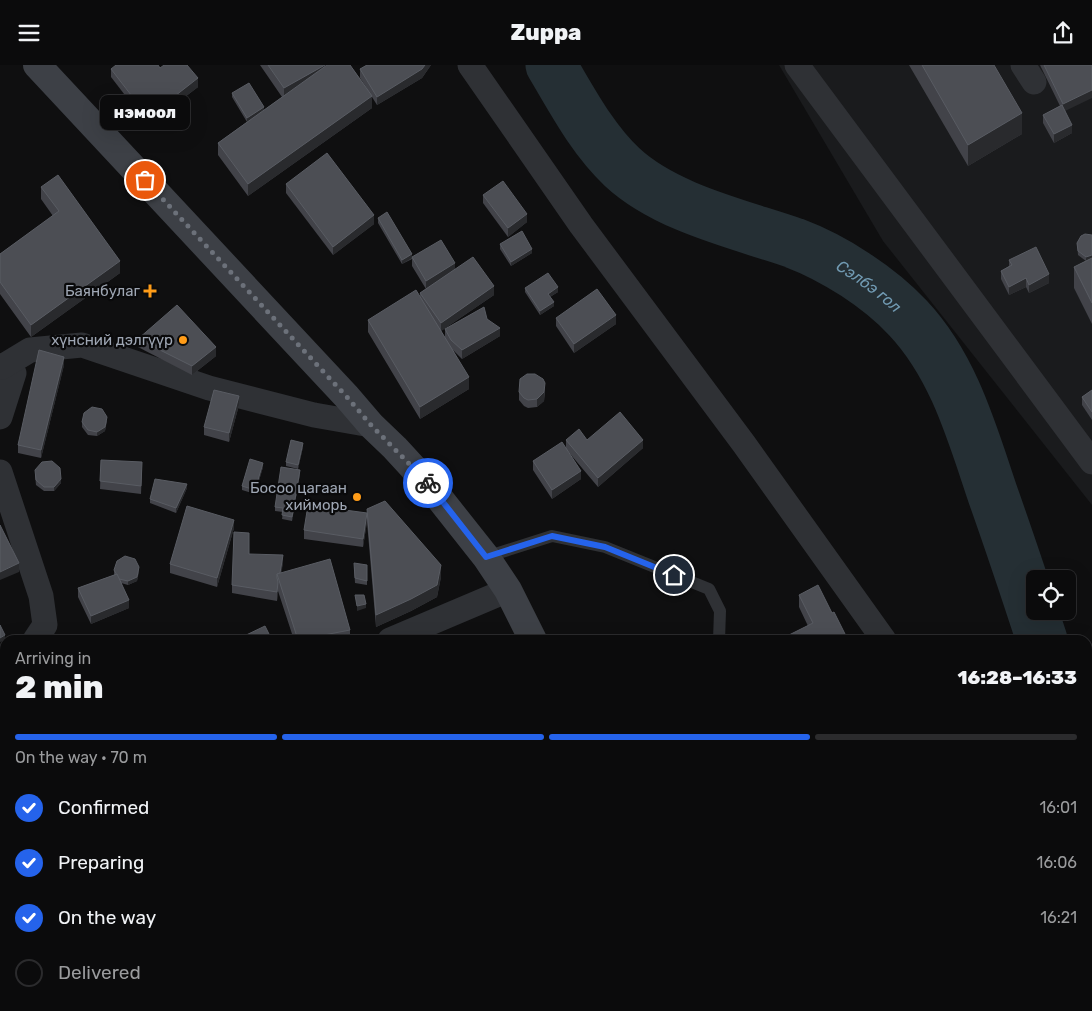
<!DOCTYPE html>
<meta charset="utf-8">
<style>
:root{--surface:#0b0b0c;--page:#19191a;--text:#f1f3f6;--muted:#9a9b9d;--line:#2b2b2d;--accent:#2563eb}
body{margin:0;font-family:Rubik,sans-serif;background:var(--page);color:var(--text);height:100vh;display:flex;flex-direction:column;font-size:19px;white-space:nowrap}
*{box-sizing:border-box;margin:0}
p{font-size:16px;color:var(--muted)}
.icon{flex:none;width:28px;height:28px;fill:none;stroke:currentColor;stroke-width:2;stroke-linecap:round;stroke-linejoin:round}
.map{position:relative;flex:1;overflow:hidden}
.panel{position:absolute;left:0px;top:570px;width:1092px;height:376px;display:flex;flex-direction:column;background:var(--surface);border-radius:15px 15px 0 0;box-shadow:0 5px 20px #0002,0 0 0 1px var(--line)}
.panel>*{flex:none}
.fabs{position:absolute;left:1026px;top:505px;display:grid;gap:10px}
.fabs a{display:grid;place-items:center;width:50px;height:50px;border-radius:8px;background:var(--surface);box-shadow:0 5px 20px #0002,0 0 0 1px var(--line);font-size:25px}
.pin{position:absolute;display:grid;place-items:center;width:42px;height:42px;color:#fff;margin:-21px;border:2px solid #fff;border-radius:50%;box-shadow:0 1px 5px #0007}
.courier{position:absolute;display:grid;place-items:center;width:50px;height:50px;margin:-25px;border:4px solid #2563eb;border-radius:50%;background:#fff;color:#222;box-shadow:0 1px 6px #0007}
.bubble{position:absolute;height:35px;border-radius:8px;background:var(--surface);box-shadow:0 5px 20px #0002,0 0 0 1px var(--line);font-size:16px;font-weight:800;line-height:35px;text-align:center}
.headline em{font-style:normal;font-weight:800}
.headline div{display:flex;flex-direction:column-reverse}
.headline{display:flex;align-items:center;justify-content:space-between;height:85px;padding:0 15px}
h1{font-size:32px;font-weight:800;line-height:38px}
.bar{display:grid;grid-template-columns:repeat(4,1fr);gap:8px 5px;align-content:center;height:60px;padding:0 15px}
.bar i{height:6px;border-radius:4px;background:var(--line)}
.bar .active{background:var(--accent)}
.bar p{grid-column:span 4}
ol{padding:0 15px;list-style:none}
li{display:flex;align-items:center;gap:15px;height:55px}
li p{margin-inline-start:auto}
li .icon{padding:5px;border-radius:50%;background:var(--accent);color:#fff;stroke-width:4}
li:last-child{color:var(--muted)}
li i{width:28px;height:28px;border:2px solid var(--line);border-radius:50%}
header{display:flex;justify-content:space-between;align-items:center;height:65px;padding:0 15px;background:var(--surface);font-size:22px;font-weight:800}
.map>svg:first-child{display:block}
</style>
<header><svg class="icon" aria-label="menu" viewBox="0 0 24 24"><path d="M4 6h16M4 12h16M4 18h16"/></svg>Zuppa<svg class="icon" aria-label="share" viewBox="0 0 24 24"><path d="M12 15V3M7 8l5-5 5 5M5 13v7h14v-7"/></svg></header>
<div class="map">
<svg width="1092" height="946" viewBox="0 0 1092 946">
<rect width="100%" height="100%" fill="#0f0f10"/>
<path fill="#1a1b1d" d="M779,0H1092V440L883,176Z"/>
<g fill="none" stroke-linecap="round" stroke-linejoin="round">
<g stroke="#252f34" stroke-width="51">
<path id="s1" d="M551,0C572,35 592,74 622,102C666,143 739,159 794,178C834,193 879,222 908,253C954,302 972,368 993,430C1010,478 1026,526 1042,575"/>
<path d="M1088,707L1092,719"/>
</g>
<path stroke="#2f3135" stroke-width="12" d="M486,492L552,471L605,482L709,524L720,546L719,575"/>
<g stroke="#2f3135" stroke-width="25">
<path d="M470,0L581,160L744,379L884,575"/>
<path d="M797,0L1092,397"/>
<path d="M1023,0L1034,17"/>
<path d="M0,301L14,308L0,352"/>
<path d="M2,302L30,285L82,280L209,323L314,350L371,360"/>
<path d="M0,407L41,531L45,560L35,575"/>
<path d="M390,575L508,525"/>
<path d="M0,603L5,599"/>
<path d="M1088,862L1092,868"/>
<path d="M178,941L180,946"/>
<path d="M463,941L465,946"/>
<path d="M97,946L103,941"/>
<path d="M578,946L588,941"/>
</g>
<g stroke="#3d4046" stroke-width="28">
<path d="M37,0L347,332L371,360L395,383L429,420L486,492L508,525L533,575"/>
<path d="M675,941L677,946"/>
</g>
</g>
<g fill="#424349">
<path d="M260,0H350L368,25L360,13V4L367,0H431L422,13L377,40L372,32V43L248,131L218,90V78L247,57L232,32V28L264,45L282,32Z"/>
<path d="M909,0H994L1022,69L968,101Z"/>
<path d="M1040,0H1092L1065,46L1072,68L1054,78L1043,58V50L1060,41Z"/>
<path d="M160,3L198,22L148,60L111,12V4Z"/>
<path d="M286,119L374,159L333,190L286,128Z"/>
<path d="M41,122L120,208L31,272L0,229V189L53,151L41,134Z"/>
<path d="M483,130L527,157L508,172L483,138Z"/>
<path d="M378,153L412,192L455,204L494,230L441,266L445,273V264L487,254L500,271L462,294L453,285L469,324L420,354L368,267V255L420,232V228L426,224L412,201V194L402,199L378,158Z"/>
<path d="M1092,170V259L1074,223V202L1086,196L1078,190L1077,178Z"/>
<path d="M500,179L532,188L511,201L500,184Z"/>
<path d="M1009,195L1049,218L1029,228L1026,222L1009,230L1001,214V206L1009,201Z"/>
<path d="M525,223L558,227L550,232L554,241L540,250L525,227Z"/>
<path d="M556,253L616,259L574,288L556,261Z"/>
<path d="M138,274L216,291L192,310L138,282Z"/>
<path d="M64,300L41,393L18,388V380Z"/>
<path d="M1092,325V355L1082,340V332Z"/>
<path d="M519,327H545L544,336L537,342L528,343L524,341L519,335Z"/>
<path d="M239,340L229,377L204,370V362Z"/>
<path d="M107,356L105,366L97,371L88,370L82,362V357Z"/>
<path d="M566,375H587L643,383L598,422L566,384L581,414L552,434L533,405V396L566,384Z"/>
<path d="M303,382L298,404L286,401V397Z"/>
<path d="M101,395L142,405L141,429L100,424Z"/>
<path d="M263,402L255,429L242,425V421Z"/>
<path d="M300,409L292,456L282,454L283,447L275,446V442Z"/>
<path d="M35,410L61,418L54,426H44L36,420Z"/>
<path d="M187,423L176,448L150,438V434Z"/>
<path d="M367,448L441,512L437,532L411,546L376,562L367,457L363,482L304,474V465Z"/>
<path d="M234,463L217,522L170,508V499Z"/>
<path d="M249,489L283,498L281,507L350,565V575H294L278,526L277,536L232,528V520Z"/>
<path d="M367,500V520L355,518L354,502Z"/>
<path d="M114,505L139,506L137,516L128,520L121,518L129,543L91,559L78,532V523L114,510Z"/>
<path d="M799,530L832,548L808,561L799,542Z"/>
<path d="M319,941H351L353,946H321Z"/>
<path d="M497,941H528L520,946H500Z"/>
<path d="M767,941H850L839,946H769Z"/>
<path d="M974,941H1038V946H975L974,945Z"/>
</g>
<g fill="#292a2d">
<path d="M325,0H336L284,35V23Z"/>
<path d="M425,0H431L422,13L377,40V32Z"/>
<path d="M198,13V22L148,60V52Z"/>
<path d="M1092,25V33L1063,47V39Z"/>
<path d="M372,31V43L248,131V119Z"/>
<path d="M264,42V47L247,57V53Z"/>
<path d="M1022,48V69L968,101V80Z"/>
<path d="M1072,60V68L1054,78V69Z"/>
<path d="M527,149V157L508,172V163Z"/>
<path d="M374,150V159L333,190V182Z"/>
<path d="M532,184V188L511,201V197Z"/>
<path d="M412,189V193L402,199V195Z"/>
<path d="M1092,190V194L1086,196V192Z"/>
<path d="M120,196V208L31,272V260Z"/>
<path d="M455,198V207L426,224V216Z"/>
<path d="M1049,209V218L1029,228V220Z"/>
<path d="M1026,213V222L1009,230V222Z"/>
<path d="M494,221V230L441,266V258Z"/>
<path d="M558,222V227L548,233V229Z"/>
<path d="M554,237V241L540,250V246Z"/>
<path d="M616,250V259L574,288V279Z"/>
<path d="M500,263V271L462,294V285Z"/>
<path d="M216,282V291L192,310V301Z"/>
<path d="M64,292V300L41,393V385Z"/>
<path d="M469,312V324L420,354V342Z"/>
<path d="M545,318L544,336L537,342V334Z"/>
<path d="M239,331V340L229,377V368Z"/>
<path d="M107,352L105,366L97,371V367Z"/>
<path d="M643,375V383L598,422V413Z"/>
<path d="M303,378V382L298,404V400Z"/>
<path d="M263,398V402L255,429V425Z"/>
<path d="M300,405V409L292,456V452Z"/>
<path d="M581,406V414L552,434V425Z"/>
<path d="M61,414V418L54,426V422Z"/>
<path d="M187,419V423L176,448V443Z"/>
<path d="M367,448V457L363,482V474Z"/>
<path d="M234,455V463L217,522V513Z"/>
<path d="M283,490V498L280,518L278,512Z"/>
<path d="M19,498V507L0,515V507Z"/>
<path d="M441,500V512L437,532L411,546L376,562V550Z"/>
<path d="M139,502V506L137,516L128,520V516Z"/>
<path d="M278,517V526L277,536V527Z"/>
<path d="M129,535V543L91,559V551Z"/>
<path d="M366,539V543L357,546V541Z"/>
<path d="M5,570V575L0,577V573Z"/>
<path d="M5,799V807L0,811V803Z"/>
<path d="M4,858V863L0,865V861Z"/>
<path d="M514,941H528L520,946H505Z"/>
<path d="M821,941H850L839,946H810Z"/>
<path d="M1037,941H1038V946H1029Z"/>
</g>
<g fill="#4c4e54" stroke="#595c63">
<path d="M116,0H158L160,3L164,0H187L198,13L148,52L111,4Z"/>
<path d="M268,0H325L284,23Z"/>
<path d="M327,0H350L372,31L248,119L218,78Z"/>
<path d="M367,0H425L422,4L377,32L360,4Z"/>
<path d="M922,0H994L1022,48L968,80Z"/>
<path d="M1044,0H1092V25L1063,39Z"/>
<path d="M249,18L264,42L247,53L232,28Z"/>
<path d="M1062,40L1072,60L1054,69L1043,50Z"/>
<path d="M327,88L374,150L333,182L286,119Z"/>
<path d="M58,110L120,196L31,260L0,217V189L59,146L41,122Z"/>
<path d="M503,116L527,149L508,163L483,130Z"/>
<path d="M387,147L412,189L402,195L378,153Z"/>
<path d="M522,166L532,184L511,197L500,179Z"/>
<path d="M1085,169L1092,170V190L1086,192L1078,186L1077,178L1081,171Z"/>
<path d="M441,175L455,198L426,216L412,192Z"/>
<path d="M1036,182L1049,209L1029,220L1026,213L1009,222L1001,206L1012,200L1009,195Z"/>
<path d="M473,192L494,221L441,258L420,228Z"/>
<path d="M1092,193V238L1074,202Z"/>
<path d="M548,208L558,222L548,229L554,237L540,246L525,223Z"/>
<path d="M597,224L616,250L574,279L556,253Z"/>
<path d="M416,225L469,312L420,342L368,255Z"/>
<path d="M177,240L216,282L192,301L138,274Z"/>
<path d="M484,242L487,254L500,263L462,285L451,275L445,264Z"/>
<path d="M39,285L64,292L41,385L18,380Z"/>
<path d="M527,309H535L543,314L545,318L544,327L537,334L528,335L524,333L519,327L520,314Z"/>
<path d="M214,325L239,331L229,368L204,362Z"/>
<path d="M1092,325V347L1082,332Z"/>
<path d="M92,342L102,344L107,352L105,362L97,367L88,365L82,357L84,348Z"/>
<path d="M620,347L643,375L598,413L566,375L579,364L587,375Z"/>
<path d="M291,375L303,378L298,400L286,397Z"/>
<path d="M562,377L581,406L552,425L533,396Z"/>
<path d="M250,394L263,398L255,425L242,421Z"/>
<path d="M101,395L142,397L141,421L100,416Z"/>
<path d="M52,396L60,403L61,414L54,422H44L36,415L35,405L42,397Z"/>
<path d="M281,402L300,405L292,452L282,450L283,443L275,442Z"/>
<path d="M155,414L187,419L176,443L150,434Z"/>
<path d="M385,436L441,500L437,520L411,534L376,550L367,444Z"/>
<path d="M308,440L367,448L363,474L304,465Z"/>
<path d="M187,441L234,455L217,513L170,499Z"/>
<path d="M0,460L19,498L0,507Z"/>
<path d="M234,467L249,468V489L283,490L280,508L277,509V513L278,517L277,527L232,520Z"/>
<path d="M125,491L135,494L139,502L137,512L128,516L119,514L114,505L117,496Z"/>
<path d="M330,494L350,565L298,575L277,509Z"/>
<path d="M354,498L367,500V516L355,513Z"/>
<path d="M117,509L129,535L91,551L78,523Z"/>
<path d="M818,520L832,548L834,547L848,575H779L813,558L799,530Z"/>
<path d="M355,530H364L366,539L357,541Z"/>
<path d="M0,560L5,570L0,573Z"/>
<path d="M265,561L272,575H241L240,573Z"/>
<path d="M0,777L5,785V799L0,803Z"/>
<path d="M0,850L4,858L0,861Z"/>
<path d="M323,941H351L353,946H325Z"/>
<path d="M502,941H514L505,946H504Z"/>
<path d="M772,941H821L810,946H774Z"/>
<path d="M978,941H1037L1029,946H981Z"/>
</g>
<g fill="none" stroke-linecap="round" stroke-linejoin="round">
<path stroke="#6c717a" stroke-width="5" stroke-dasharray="0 9" d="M145,115L347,332L371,360L428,418"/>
<path stroke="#2563eb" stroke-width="6" d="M428,418L486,492L552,471L605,482L674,510"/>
</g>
<g fill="#ff9c18" stroke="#0a0a0b" stroke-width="2">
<path d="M147.5 218.5h5v5h5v5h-5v5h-5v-5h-5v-5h5z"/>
<circle cx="183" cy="275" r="5"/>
<circle cx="357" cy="432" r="5"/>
</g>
<g text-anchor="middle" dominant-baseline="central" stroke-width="4.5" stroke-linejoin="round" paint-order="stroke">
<g font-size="15" fill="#9ea6b3" stroke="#0a0a0b" text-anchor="end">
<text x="140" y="226">Баянбулаг</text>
<text x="173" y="275">хүнсний дэлгүүр</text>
<text x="347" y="423">Босоо цагаан<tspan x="347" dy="17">хийморь</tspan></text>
</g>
<g font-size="16" font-style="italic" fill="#719ab2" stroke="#0a0a0b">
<text stroke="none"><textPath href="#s1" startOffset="401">Сэлбэ гол</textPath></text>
</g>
</g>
</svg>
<div class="fabs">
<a><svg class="icon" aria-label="locate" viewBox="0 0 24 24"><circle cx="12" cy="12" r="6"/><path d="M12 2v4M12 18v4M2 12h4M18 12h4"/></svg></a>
</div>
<div class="pin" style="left:145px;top:115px;background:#ea580c"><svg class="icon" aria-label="bag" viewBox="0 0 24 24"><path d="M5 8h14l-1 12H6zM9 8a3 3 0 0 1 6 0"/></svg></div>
<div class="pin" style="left:674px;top:510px;background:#1f2937"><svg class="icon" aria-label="home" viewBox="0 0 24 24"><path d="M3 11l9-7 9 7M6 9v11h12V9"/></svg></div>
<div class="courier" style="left:428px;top:418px"><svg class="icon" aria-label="bike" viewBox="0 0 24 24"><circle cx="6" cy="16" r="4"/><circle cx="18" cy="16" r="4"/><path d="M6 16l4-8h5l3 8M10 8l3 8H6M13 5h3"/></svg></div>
<div class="bubble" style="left:100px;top:30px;width:90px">нэмоол</div>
<section class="panel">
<div class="headline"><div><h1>2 min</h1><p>Arriving in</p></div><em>16:28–16:33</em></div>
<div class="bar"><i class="active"></i><i class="active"></i><i class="active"></i><i></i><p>On the way · 70 m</p></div>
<ol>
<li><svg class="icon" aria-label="check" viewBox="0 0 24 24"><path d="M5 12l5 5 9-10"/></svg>Confirmed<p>16:01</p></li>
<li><svg class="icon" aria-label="check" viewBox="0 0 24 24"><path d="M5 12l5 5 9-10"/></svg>Preparing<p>16:06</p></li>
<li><svg class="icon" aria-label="check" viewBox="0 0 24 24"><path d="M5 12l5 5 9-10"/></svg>On the way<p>16:21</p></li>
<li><i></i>Delivered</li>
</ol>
</section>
</div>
